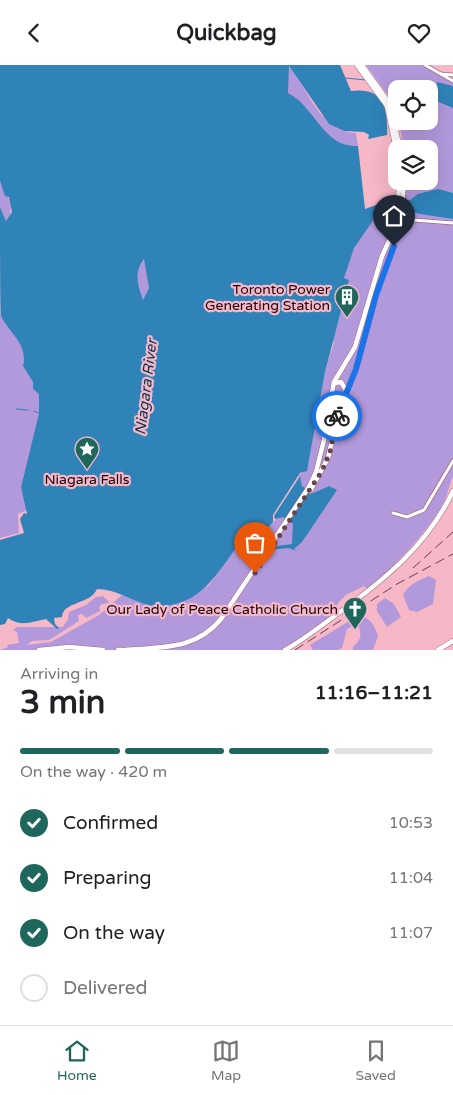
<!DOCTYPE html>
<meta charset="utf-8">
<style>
:root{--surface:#fff;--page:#f2f2f2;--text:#202124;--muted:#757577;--line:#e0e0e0;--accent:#1f675d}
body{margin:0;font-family:"Varela Round",sans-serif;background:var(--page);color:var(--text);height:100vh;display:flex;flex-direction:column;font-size:19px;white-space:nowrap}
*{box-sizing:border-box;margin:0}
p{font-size:16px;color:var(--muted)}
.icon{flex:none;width:28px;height:28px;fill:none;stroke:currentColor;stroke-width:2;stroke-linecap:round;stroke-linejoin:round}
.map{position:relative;height:585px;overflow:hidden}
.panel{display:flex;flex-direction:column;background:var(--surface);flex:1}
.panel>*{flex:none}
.tools{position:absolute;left:388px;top:15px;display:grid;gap:10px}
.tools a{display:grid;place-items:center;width:50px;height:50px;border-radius:10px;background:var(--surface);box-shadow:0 5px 20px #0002;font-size:25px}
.pin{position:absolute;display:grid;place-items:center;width:42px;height:42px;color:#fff;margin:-51px -21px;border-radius:50% 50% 50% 0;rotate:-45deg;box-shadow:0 0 5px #0007}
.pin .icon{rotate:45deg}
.courier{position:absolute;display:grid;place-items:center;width:50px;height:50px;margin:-25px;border:4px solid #1a73e8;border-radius:50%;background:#fff;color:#222;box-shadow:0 1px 6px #0007}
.overview em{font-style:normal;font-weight:700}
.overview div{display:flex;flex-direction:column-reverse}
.overview{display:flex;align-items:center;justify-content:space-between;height:85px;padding:0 20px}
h1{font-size:32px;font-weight:700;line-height:38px}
.bar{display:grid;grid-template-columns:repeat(4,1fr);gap:8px 5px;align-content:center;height:60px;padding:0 20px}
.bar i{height:6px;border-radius:4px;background:var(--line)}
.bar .current{background:var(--accent)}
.bar p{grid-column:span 4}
ol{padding:0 20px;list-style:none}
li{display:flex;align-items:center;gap:15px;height:55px}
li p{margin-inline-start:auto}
li .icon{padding:5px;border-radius:50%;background:var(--accent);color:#fff;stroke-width:4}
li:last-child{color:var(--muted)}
li i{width:28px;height:28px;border:2px solid var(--line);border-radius:50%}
header{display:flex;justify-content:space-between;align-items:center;height:65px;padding:0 20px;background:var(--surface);font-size:22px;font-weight:700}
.tab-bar{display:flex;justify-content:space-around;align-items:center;height:70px;border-top:1px solid var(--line);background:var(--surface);font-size:14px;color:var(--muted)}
.tab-bar a{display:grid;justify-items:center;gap:2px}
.tab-bar .current{color:var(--accent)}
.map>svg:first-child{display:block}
</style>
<header><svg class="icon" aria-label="back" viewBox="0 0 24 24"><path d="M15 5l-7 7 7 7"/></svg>Quickbag<svg class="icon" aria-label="heart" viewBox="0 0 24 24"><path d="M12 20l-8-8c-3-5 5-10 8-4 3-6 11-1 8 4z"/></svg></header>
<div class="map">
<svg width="453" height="585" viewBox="0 0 453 585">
<rect width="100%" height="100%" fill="#f6b7c7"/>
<g fill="#b299dc">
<path d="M366,0H430L453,15V411C449,420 448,429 444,437C431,463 391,506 367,524L364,521L346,530L338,538L335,547L321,560L284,585H0L8,582L7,580L19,578L17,567L13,565L17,562H63L68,554L69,547L86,540L96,532L103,531L110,538L102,539L99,542L100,546L86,553L82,549L78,550L79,556L49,575L32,576L26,580L51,577L99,550L122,530L137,534L141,538L208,521L236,483L247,487L254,485L252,481L278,452H283L293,459V481L329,421L313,428L302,421L299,410L307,405L325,307L334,277L332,276L349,215L344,213C347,203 350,193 354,183C360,171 372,161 373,149L403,154L406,116H429V84H404L399,56H429V24H396V48L390,33Z"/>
<path d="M288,1C292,4 295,11 299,16C314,39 326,67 356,68L358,81C323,83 315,41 288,28Z"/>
<path d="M0,116L11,138L10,153L6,156L0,142Z"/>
<path d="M145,193L149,223L143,236C136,218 133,209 145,193Z"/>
<path d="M0,249C12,265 28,281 23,301L33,317V324L39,328V348L21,422L27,445L18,449L19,468L0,473Z"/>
<path d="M429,511L436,515L433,539L417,547L409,545L403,530C409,519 418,516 429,511Z"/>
<path d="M385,533L394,539L401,552L387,562L377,546V539Z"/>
<path d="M359,550C371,554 374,559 378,571L373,585H353V582C360,575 362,572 359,562L355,560L347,564L342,583L337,585H313L310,580Z"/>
</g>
<g fill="#2f83b9" fill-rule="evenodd">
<path d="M0,0H340L351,26C383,22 388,42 387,70L368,74L369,70L364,67L344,66L329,59L289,1L288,28C315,41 323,83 358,81L365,144L390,135H410L418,129L438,124L453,128V154L420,149L390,141L375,144L372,157L354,183L344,213L349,215L325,307L307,406L300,408L273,450V457L252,482L254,484L292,479L293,459L283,452L275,454L274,451L300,411L302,421L313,428L329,421L337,425L302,477L294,484L296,486L289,483L247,487L236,483C217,509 200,539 163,541C158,541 153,542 148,540C131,535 115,524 97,524C90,540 63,536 62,552L54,553L55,559L59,563L57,564L46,554C33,556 22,563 8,553L5,559L0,560V475L24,468L20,454L24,448L27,449L21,422L39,348V329L33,324V317L23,301C28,279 10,269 1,251C0,242 0,158 0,142L6,156L12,147L9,132L5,131L0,116ZM144,194L149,223L143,235C137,219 134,208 144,194Z"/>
<path d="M437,17L453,21V43L429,33L437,28Z"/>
</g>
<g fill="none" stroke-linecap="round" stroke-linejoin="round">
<g stroke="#2f83b9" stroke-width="1">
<path d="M345,13L366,15"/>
<path d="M16,344L28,345"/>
<path d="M34,346L39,348"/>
</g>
<defs>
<g id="street">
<path d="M425,0L453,16"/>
<path d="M441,9L453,10"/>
<path d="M400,154L453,158"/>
<path d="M393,448L407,452L424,445L453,396"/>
</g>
<g id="secondary">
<path d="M357,0L387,41L396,84"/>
<path d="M362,0L390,39L400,84"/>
<path d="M335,318L341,317L346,325"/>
<path d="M310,426L328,393L340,342L358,297L376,230L395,177L401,154L404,116"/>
<path d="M39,585L69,582L103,585"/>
<path d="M118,585H123"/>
<path d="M125,585C162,582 196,585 221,554L309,422L316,407L324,375L334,317L355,282L382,191L394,165L400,116"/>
<path d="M285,585C303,575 319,562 336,550C384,515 427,481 453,426"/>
<path d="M438,585L453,576"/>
</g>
</defs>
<use href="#street" stroke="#a36a7a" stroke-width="4.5"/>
<use href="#secondary" stroke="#a36a7a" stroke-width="5.5"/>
<use href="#street" stroke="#fff" stroke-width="3"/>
<use href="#secondary" stroke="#fff" stroke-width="4.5"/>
<g stroke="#63414a" stroke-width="1" stroke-dasharray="10 5" stroke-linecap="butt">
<path d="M413,503L453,467"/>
<path d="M295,585L397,519L453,489"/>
</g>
</g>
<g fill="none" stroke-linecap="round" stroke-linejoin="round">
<path stroke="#67444d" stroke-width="5" stroke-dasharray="0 9" d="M255,508L322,406L330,387L337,351"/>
<path stroke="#1a73e8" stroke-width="6" d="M337,351L356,304L376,230L394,181"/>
</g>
<defs>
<symbol id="building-pin" viewBox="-11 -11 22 30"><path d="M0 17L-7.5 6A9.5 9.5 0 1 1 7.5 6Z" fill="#1f675d" stroke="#f6b7c7"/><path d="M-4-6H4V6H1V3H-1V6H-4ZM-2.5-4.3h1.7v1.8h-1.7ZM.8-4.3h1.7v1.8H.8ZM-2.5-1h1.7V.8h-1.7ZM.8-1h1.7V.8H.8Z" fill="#fff"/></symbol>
<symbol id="sight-pin" viewBox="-11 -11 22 30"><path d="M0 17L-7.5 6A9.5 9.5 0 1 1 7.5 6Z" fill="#1f675d" stroke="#f6b7c7"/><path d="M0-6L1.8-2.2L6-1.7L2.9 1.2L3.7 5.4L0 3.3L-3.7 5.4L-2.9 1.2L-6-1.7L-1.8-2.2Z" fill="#fff"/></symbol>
<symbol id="church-pin" viewBox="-11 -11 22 30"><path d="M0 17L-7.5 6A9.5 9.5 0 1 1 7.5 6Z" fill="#1f675d" stroke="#f6b7c7"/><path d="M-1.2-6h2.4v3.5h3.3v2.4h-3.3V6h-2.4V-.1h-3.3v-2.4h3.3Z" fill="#fff"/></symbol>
</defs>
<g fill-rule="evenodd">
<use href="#building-pin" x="333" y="218" width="28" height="38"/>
<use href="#sight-pin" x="73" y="370" width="28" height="38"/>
<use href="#church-pin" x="341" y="530" width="28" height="38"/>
</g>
<g text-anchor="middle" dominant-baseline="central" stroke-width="4.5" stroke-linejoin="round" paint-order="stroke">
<g font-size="14" fill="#1a060c" stroke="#f6b7c7" text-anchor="end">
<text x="330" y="224">Toronto Power<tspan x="330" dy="16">Generating Station</tspan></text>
<text x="87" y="414" text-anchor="middle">Niagara Falls</text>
<text x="338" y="544">Our Lady of Peace Catholic Church</text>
</g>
<g font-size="15" font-style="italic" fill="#083753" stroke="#f6b7c7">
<text transform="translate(146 322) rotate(-83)">Niagara River</text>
</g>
</g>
</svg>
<div class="tools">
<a><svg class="icon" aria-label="locate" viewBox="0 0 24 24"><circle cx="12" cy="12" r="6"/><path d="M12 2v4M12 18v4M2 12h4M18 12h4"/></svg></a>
<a><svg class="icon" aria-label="layers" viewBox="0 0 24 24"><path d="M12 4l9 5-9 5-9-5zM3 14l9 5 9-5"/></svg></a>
</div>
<div class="pin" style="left:255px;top:508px;background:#ea580c"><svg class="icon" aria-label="bag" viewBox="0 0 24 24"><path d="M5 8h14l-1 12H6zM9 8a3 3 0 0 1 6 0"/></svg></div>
<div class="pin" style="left:394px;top:181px;background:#1f2937"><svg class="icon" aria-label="home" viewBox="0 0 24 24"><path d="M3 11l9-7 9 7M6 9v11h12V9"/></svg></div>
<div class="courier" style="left:337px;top:351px"><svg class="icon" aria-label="bike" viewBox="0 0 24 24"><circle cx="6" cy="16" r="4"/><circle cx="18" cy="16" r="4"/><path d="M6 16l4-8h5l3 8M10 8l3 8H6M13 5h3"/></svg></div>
</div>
<section class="panel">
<div class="overview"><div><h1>3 min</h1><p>Arriving in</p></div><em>11:16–11:21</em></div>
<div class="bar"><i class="current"></i><i class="current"></i><i class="current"></i><i></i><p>On the way · 420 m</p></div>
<ol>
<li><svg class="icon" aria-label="check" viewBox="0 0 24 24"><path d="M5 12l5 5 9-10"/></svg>Confirmed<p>10:53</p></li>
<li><svg class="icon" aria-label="check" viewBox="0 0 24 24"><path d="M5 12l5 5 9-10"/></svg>Preparing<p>11:04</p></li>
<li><svg class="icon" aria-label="check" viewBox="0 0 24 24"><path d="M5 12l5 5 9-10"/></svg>On the way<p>11:07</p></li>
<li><i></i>Delivered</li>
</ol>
</section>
<nav class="tab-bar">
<a class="current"><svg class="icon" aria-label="home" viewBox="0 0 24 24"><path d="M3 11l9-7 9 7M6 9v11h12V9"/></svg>Home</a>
<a><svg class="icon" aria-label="map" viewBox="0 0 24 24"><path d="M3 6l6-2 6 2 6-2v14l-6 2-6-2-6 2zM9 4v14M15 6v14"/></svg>Map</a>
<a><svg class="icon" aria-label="saved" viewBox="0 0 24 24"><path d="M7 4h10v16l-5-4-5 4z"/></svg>Saved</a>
</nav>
